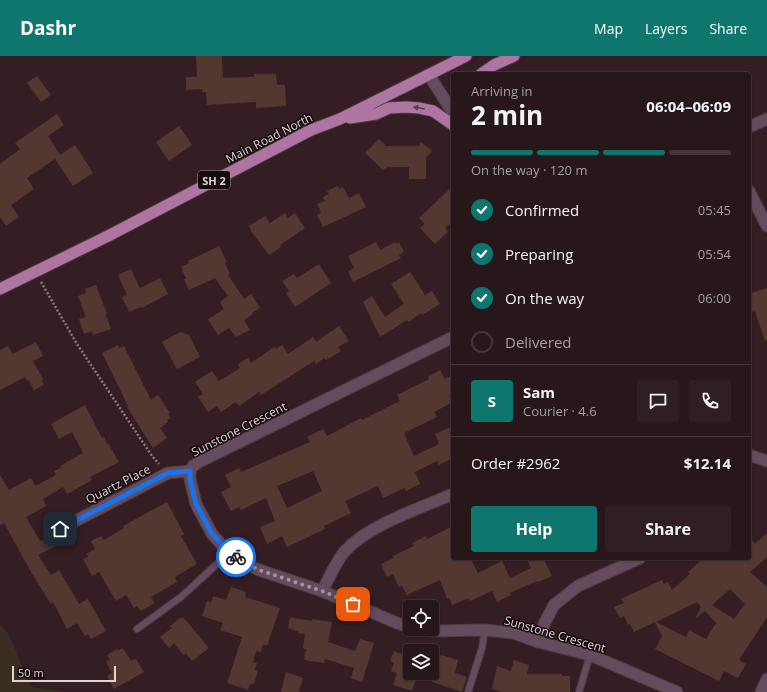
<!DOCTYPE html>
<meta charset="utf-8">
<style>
:root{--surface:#27161a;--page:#2f1f23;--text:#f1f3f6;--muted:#a49fa2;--line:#433539;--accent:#0f766e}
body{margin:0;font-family:"Open Sans",sans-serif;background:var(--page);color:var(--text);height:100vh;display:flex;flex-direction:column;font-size:15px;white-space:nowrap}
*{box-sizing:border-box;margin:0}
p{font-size:13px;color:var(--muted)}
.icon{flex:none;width:22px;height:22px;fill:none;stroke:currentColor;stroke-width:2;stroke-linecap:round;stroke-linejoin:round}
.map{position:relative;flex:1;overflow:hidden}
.drawer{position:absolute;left:451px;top:16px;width:300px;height:488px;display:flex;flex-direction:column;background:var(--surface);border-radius:4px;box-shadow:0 1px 3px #0004,0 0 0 1px var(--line)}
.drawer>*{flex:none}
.controls{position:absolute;left:403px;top:544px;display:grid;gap:8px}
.controls a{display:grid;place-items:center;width:36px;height:36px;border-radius:4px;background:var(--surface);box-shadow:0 1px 3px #0004,0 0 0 1px var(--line);font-size:20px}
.scale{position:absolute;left:12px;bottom:10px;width:104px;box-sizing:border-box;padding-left:4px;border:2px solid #e3d3d6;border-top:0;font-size:11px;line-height:14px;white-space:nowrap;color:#e3d3d6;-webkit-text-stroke:3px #150b0d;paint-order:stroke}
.pin{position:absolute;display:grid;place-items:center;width:34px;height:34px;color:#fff;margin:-17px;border-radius:8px;box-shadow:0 2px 6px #0006}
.courier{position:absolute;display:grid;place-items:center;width:40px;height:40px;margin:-20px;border:3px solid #1a73e8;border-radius:50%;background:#fff;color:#222;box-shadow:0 1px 5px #0007}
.headline em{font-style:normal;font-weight:700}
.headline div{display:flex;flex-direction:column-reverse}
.headline{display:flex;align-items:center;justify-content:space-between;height:68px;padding:0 20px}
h1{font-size:26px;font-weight:700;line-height:30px}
.bar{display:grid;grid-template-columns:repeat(4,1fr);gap:6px 4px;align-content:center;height:48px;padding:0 20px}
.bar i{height:5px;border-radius:3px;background:var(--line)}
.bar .current{background:var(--accent)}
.bar p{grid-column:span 4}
.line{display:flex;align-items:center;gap:10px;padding:0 20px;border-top:1px solid var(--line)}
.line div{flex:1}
.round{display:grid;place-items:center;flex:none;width:42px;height:42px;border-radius:4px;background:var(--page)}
ol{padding:0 20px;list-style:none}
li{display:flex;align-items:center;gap:12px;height:44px}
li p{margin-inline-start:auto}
li .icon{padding:4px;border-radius:50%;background:var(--accent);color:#fff;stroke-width:4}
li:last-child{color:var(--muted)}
li i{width:22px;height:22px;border:2px solid var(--line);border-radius:50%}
.button{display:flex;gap:8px;margin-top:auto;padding:8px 20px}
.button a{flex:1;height:46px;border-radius:4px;background:var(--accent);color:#fff;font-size:16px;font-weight:700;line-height:46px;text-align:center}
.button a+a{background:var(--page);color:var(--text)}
header{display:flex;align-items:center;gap:24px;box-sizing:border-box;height:56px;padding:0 20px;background:var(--accent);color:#fff}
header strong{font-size:19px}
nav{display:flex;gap:22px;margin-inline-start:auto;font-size:14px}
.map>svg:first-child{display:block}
</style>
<header>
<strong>Dashr</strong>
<nav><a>Map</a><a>Layers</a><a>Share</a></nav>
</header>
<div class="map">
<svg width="767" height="636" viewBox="0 0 767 636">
<rect width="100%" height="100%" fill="#341e23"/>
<path fill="#3a2d21" d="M0,568L9,579L31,631L66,636H0Z"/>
<g fill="#533831" fill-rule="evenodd">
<path d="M196,0H222L223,22L254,21V18H276L277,29H285L286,50L256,52V46L207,49L206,36H202V33L186,34V21H197Z"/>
<path d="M37,20L51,39L41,46L27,27Z"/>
<path d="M57,58L64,69L48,80L60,99L75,89L93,117L73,130L55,103L27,122L34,133L11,149L19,161L6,170L0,161V108L20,93L15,87Z"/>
<path d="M179,70L192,89L169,105L156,86Z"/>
<path d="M379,83L386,90H419L421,86L432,95L426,102V123H409V111H387L383,114L365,97Z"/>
<path d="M338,130L339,133L343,131L349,142L359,137L366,151L323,171L317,159L321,157L317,148L325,145L323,141L329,138L327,135Z"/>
<path d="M453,130V165L445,172L448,176L435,188L420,172L425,168L419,162Z"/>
<path d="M285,157L288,162L295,157L305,172L280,189L281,191L269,199L250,174L251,173L249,170L265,160L270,167Z"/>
<path d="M376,186L380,194L395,186L396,188L399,186L404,196L399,199L401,202L353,226L348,215L354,212L348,200Z"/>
<path d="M219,190L227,206L225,207L230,218L228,219L244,243L251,238L260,252L252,257L253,258L244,264L250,274L236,281L229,272L218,279L208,263L224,253L220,246L228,240L215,222L189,234L184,223H186L181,211L189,207L188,205Z"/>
<path d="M319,208L331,227L295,251L286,237L289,235L282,225L294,218L297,222Z"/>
<path d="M131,213L140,232L160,222L168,238L142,252L141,251L129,256L122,241L127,239L118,219Z"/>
<path d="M410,216L425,239L432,235L440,248L422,259L421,257L409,266L407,264L380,281L363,246L372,240L385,261L404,248L391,228Z"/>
<path d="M96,229L107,258L106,259L111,273L93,279L92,275L84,278L79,263L86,261L78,240L86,237L85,233Z"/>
<path d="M767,232V284L765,285L755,255L749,257V238Z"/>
<path d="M339,270L349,285L338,291L341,295L326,304L324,302L316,308L314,305L261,339L259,336L239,350L236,346L221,356L217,350L208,356L198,341L203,338L195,326L212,315L219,325L240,312L238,308L248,302L251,307L274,291L276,293L282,289L288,298L313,281L316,286Z"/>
<path d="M180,276L189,279L200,301L177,313L162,286Z"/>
<path d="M36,286L43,300L33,305L43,323L42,325L44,329L34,334L29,324L27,325L25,321L0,334V294L8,290L13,298Z"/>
<path d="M118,289L119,292L124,290L151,344L158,339L170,357L168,358L171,362L167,364L168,366L160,372L167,382L153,392L127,351L128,350L102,297Z"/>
<path d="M440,314L445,323L453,319V337L449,339L453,346L434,356L437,361L404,377L414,400L439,388L435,378L453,370V402L439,409L437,405L415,416L420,428L406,435L405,432L383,442L378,430L345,445L351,457L324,470L325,473L287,491L282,480L267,488L260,471L275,465L266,442L241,454L239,451L231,455L221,436L231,431L225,419L239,412L241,416L310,386L307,381L323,373L327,380L361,362L362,364L400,345L397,339L429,323L428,321ZM313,415L322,435L287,452L277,430Z"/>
<path d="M85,349L102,382L104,381L107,388L108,387L119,406L90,421L92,424L67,438L63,431L43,443L46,450L26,461L40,485L49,480L54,491L38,499L51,519L59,514L79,548L88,543L106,575L91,583L88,578L85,580L77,567L67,573L53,546L51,548L31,516L4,467L0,469V419L9,434L31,422L35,430L56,419L54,415L61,412L60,410L83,397L72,376L59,383L51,368Z"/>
<path d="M167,446L184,478L181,480L197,508L175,521L177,526L151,541L155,547L141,555L137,550L134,552L126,539L116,545L99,516L92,520L83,503L88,501L86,498L95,493L91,485L101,480L104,484L124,472L123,470Z"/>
<path d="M453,470V502H470L478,517L502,505L510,522L531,512L526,502H543L552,520L538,526L537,525L510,537L511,539L497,546L492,535L470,545L469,542L452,549L449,542L447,543L440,524L407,539L402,530L399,531L393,518L387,521L381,508L394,502L393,500L414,490L412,487L426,480L427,483Z"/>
<path d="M767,477V501L750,516L767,531V561L739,604L746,608L738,622L724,615L719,625L655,593L662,580L655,566L634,576L630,568L628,569L624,560L620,562L614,551L624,547L621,543L662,524L664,528L668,526L672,534L690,518L688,516L704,502H749V481L755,488ZM730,533L745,548L734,563L712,549ZM697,546L701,551L695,563L705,555L716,567L706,583L689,574L686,581L656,566Z"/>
<path d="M231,531L246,536L245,541L280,552L267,590L263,588L261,596L256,595L253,606L257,607L255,614L258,615L254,628H250L248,634L227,627L242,581L220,574L223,567L202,560L207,545L211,547L213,540L226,544Z"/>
<path d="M290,561L312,565V563L332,566L328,586L355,595L360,583L374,587L362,626L351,622L354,612L325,603L324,607L304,604L306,593L303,592L305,578L298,577L299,576L288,572Z"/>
<path d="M180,562H184L209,592L192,605L186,597L183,599L174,587L169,592L160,581L172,572L170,570Z"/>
<path d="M123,592L131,605L136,603L144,616L114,633L107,620L112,617L106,606L110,604L107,599L117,593L118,595Z"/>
<path d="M394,595L410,601V617H418L412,635L393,629L397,617L391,615L394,607L390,605Z"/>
<path d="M441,599L458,604L455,617L467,621L462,636L432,626V610L437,612Z"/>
<path d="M514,604L529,609L527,618H561L562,620H570V636H502L492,633L497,610L511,615Z"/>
<path d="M286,616L303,622L299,636H281Z"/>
</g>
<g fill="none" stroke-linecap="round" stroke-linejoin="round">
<defs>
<g id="service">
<path d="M137,573L181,541L229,497"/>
<path d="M468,636L482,592L485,574"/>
<path d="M579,636L590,599"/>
</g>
<g id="minor">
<path d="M429,19L453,57"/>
<path d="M749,71L767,63"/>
<path d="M749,135L767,170"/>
<path d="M749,399L767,405"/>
<path d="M60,473L168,417L190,415"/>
<path d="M322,535C329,523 336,505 345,495C370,468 419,453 453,438"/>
<path d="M410,571L397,567L322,535L259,514L242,506L229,497L212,478L196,448L190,423V415L193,410L199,406L453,281"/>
<path d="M419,573L432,575L485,574L513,577L538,586L590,599L677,636"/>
<path d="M538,586L545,566L554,549L578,530L640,502"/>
<path d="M761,636L767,623"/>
</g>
<g id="trunk">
<path d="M481,18L494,9L514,0"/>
<path d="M350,62L376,58L389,52L406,51L419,52L433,55L453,69"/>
<path d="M0,233L108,180L311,74L340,63L466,0"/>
</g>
</defs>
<use href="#service" stroke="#503b40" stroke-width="8"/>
<use href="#minor" stroke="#503b40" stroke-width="13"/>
<use href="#trunk" stroke="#503b40" stroke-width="13"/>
<path stroke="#8d7a7e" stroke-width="2.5" stroke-dasharray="2 2" stroke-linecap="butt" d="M41,226L77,288L152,400L159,408"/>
<use href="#service" stroke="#644b5e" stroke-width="6"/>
<use href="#minor" stroke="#644b5e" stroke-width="11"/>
<use href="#trunk" stroke="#ae75a2" stroke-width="11"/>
</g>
<defs><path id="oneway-solid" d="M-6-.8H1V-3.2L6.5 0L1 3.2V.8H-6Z"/></defs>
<use fill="#5a3b50" href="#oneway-solid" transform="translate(419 52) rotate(-170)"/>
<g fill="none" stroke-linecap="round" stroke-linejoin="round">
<path stroke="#a69497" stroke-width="4" stroke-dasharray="0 7.2" d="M236,501L259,514L322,535L353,548"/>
<path stroke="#1a73e8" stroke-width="5" d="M60,473L168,417L190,415V423L196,448L212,478L230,496L236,501"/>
</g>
<g text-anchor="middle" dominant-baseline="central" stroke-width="3" stroke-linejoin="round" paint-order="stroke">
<rect fill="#150b0d" stroke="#a5979a" stroke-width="1" x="198" y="115" width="32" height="18" rx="3"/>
<g font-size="11" font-weight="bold" fill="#e3d3d6">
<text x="214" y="124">SH 2</text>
</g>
<g font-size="12" fill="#e3d3d6" stroke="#150b0d">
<text transform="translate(269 82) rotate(-27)">Main Road North</text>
<text transform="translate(239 373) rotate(-27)">Sunstone Crescent</text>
<text transform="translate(118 428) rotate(-27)">Quartz Place</text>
<text transform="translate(555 578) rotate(16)">Sunstone Crescent</text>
</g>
</g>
</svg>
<div class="controls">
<a><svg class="icon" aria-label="locate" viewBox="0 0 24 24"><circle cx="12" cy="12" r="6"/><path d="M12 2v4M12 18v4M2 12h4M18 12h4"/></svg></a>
<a><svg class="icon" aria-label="layers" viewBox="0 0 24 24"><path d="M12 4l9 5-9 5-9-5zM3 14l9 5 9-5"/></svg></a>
</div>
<div class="scale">50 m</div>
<div class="pin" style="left:353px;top:548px;background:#ea580c"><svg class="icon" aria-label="bag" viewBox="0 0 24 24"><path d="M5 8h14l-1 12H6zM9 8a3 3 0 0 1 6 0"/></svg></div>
<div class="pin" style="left:60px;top:473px;background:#1f2937"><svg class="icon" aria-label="home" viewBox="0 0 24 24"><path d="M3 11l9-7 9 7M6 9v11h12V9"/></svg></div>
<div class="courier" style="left:236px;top:501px"><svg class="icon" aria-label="bike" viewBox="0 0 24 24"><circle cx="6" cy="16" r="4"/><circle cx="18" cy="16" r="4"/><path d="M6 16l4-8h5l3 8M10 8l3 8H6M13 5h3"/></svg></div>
<section class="drawer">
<div class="headline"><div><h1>2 min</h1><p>Arriving in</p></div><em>06:04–06:09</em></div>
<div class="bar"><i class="current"></i><i class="current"></i><i class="current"></i><i></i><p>On the way · 120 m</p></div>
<ol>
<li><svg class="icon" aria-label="check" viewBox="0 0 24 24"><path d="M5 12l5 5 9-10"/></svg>Confirmed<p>05:45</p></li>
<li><svg class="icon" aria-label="check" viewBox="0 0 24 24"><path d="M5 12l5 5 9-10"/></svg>Preparing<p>05:54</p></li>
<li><svg class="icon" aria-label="check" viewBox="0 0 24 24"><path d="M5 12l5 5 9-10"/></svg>On the way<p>06:00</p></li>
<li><i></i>Delivered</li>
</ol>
<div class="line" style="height:72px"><b class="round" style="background:var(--accent);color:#fff">S</b><div><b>Sam</b><p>Courier · 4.6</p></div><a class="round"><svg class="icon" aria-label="chat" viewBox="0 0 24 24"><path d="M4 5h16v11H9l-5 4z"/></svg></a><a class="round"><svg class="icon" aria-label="phone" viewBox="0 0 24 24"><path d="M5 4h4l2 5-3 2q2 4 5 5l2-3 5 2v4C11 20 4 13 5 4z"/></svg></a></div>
<div class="line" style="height:52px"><div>Order #2962</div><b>$12.14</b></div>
<div class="button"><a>Help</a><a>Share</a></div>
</section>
</div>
